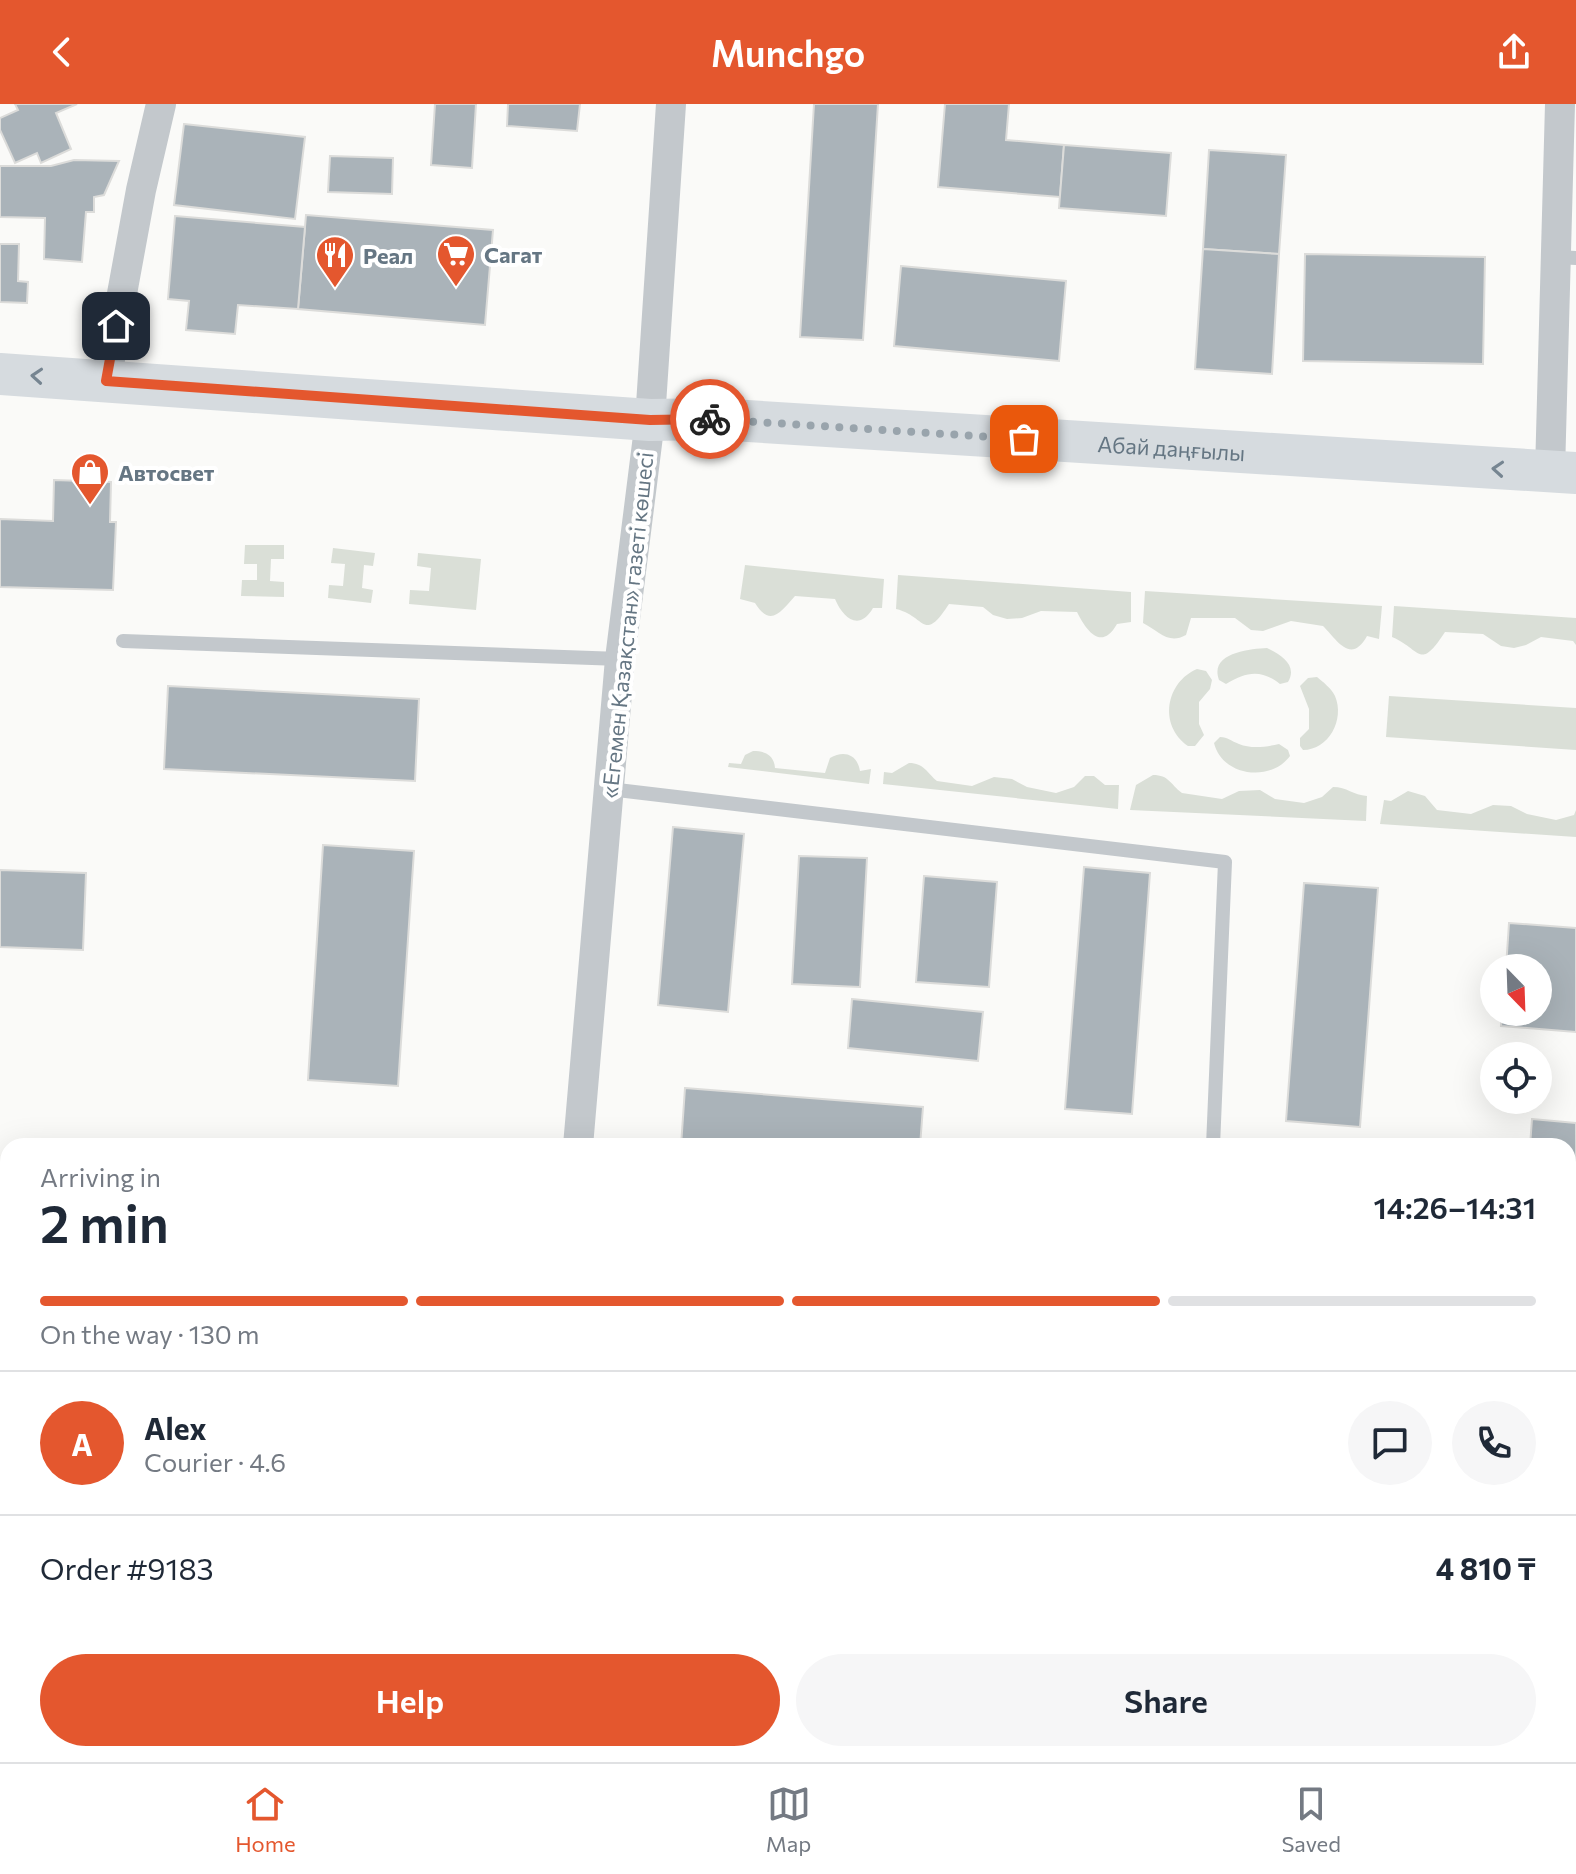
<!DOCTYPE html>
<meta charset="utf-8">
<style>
:root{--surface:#fff;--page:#f6f6f7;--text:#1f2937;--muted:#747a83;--line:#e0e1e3;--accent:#e4572e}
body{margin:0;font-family:Commissioner,sans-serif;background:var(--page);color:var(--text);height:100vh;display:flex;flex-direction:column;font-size:30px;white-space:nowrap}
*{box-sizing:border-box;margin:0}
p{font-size:26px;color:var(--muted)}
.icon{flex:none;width:44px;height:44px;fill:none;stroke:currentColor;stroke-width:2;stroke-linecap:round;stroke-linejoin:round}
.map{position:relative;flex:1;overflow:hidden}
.sheet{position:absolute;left:0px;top:1034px;width:1576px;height:624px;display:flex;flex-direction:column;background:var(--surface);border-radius:24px 24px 0 0;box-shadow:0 8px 32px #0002}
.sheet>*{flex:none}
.needle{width:52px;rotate:157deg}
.tools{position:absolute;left:1480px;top:850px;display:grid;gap:16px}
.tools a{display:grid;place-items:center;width:72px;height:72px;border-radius:50%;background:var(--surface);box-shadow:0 8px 32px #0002;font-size:40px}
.pin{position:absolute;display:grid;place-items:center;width:68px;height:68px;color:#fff;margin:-34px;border-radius:16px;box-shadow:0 4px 12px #0006}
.courier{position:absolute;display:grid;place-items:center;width:80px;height:80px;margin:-40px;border:6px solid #e4572e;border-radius:50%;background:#fff;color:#222;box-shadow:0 2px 10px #0007}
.head em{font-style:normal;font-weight:600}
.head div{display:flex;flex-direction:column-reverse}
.head{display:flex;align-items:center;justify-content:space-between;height:136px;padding:0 40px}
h1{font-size:52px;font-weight:600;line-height:60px}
.bar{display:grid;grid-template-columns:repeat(4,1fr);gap:12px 8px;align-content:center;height:96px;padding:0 40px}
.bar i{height:10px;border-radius:6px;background:var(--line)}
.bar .on{background:var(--accent)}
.bar p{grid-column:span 4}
.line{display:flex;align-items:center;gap:20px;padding:0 40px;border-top:2px solid var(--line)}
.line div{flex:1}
.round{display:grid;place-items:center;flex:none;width:84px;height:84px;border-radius:42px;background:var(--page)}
.action{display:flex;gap:16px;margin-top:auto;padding:16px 40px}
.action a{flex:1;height:92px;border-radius:48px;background:var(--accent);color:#fff;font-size:32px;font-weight:600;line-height:92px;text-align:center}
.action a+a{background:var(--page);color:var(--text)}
header{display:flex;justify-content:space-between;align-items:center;height:104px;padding:0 40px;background:var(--accent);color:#fff;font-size:36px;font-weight:600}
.menu{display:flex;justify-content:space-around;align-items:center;height:112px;border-top:2px solid var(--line);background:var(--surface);font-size:22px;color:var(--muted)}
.menu a{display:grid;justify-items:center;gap:4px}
.menu .on{color:var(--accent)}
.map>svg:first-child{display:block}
</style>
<header><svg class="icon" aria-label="back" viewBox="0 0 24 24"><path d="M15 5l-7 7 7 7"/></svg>Munchgo<svg class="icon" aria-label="share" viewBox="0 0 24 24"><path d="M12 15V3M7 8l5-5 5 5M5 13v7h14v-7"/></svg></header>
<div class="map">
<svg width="1576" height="1658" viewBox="0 0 1576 1658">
<rect width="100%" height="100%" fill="#fafaf8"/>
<g fill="#dadfd7">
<path d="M245,441H284V455H271L270,477L284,478V493L241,492L242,476H257V460H244Z"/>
<path d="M333,444L375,449L373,462L364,461L362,484L373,486L371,499L328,494L329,481L343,482L345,460L331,459Z"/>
<path d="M418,449L481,455L476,506L409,500L410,486L429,487L431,464L417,462Z"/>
<path d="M745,461L884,475L882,504H873C859,528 843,514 835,495L795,492C782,506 771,525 755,499L740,495Z"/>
<path d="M898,471L1131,488V518L1117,520C1101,548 1086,526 1077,508L1041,507L1022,514L1007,515L993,511L983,503L949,500C923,540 926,512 896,505Z"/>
<path d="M1145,487L1382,502L1379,535L1367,532C1351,561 1337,536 1323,522L1291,517L1263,527L1251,526L1235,514H1191L1186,531C1168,541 1159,527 1143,519Z"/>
<path d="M1394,502L1576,514V541L1573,537L1541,533L1526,541L1514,544L1501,542L1483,530L1445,528C1419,568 1421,545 1392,533Z"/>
<path d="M1267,544C1281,551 1298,561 1288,578L1280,580C1261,565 1246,568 1226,580L1219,576C1209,549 1249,545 1267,544Z"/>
<path d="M1197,565L1206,567L1212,576L1210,585L1199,598V620L1204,631L1195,642H1188C1158,621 1166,578 1197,565Z"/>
<path d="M1317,573C1323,578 1331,584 1335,592C1345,615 1329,646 1303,646L1300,642V634L1309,625V605L1300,582L1308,574Z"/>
<path d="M1389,592L1576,604V646L1386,633Z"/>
<path d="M1220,633C1228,633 1231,637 1239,640C1251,645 1266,643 1279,640L1288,646L1290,652C1270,679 1222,672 1214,639Z"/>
<path d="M753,647C765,647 774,651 775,664L825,669L830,654C844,646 857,650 860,667L871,665L869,680L728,663L729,659L741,660L745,651Z"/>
<path d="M909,659C924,659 927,669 937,677L972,682L994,673L1012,675L1027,683L1056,689L1074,683L1085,672H1094L1105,681H1119L1118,705L883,680L884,668L892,669Z"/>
<path d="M1153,671C1169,671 1170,680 1182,689L1222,695L1239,687L1260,686L1275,695L1304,699L1322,693L1333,683C1347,683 1353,691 1367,692L1366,717L1130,706L1136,681Z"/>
<path d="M1408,687L1425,692L1437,706L1471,710L1493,701L1511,702L1527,710L1556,716L1574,711L1576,706V733L1380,720L1384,696L1391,697Z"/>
</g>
<g fill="#aab3b9" stroke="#dcdcda" stroke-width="2">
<path d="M15,0H77L56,9L71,45L41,59L37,49L15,59L0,26V14L18,6Z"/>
<path d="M435,0H476L472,64L431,61Z"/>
<path d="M508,0H580L577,27L507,22Z"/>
<path d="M814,0H878L863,236L800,233Z"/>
<path d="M945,0H1009L1006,36L1064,41L1060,93L938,83Z"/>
<path d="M184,20L305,33L295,115L174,101Z"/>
<path d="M1064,41L1171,49L1166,112L1059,104Z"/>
<path d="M1209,46L1286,51L1279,150L1203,145Z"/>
<path d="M330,52L393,54L392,90L328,88Z"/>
<path d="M74,56L119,57L104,91L94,93V108H86L82,158L44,155L45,114L0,113V62H51Z"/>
<path d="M306,111L493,126L485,221L298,205Z"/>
<path d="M175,112L305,123L298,205L238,201L235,230L186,226L189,197L168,195Z"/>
<path d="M0,140H19L18,177L28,178L27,199L0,198Z"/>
<path d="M1203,145L1279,150L1272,270L1195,265Z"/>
<path d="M1305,150L1485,153L1483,260L1303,257Z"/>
<path d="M901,162L1066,177L1059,257L894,242Z"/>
<path d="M54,376L111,378L110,418H116L113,486L0,483V415L53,417Z"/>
<path d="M168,582L419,595L415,677L164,665Z"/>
<path d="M673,723L744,730L728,908L658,901Z"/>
<path d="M323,741L414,747L398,982L308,976Z"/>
<path d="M799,752L867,754L860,883L792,880Z"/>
<path d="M1084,763L1150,769L1132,1010L1065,1005Z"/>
<path d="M0,766L86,769L83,846L0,843Z"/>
<path d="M924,772L997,778L989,883L916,878Z"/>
<path d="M1304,779L1378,784L1360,1023L1286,1017Z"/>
<path d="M1509,819L1576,824V928L1501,922L1502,908H1538V864H1506Z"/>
<path d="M852,895L983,908L978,957L848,944Z"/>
<path d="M685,984L923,1003L920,1042H681Z"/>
<path d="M1532,1015L1576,1019V1088L1568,1087V1042H1530Z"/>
<path d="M5,1233H8V1280H0Z"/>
<path d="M1568,1400H1576V1486L1568,1485Z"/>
<path d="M0,1419L8,1420V1484H0Z"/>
<path d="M115,1650H366L365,1658H114Z"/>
<path d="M617,1650H696V1658H616Z"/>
<path d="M759,1650H956L972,1651L971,1658H759Z"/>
<path d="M1098,1650H1371L1370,1658H1098Z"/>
</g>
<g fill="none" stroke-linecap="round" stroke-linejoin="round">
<g stroke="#c3c8cc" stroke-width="14">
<path d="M1556,153L1576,154"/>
<path d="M123,537L620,555"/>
<path d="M609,685L1225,758L1213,1042"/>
<path d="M0,1101L8,1099"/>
<path d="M1568,1140H1576"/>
<path d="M0,1375H8"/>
<path d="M1568,1381H1576"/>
<path d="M1568,1612H1576"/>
<path d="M72,1650V1658"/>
<path d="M593,1658V1650"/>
<path d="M731,1658V1650"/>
<path d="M1043,1658V1650"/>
<path d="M1407,1658L1408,1650"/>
</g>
<g stroke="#c3c8cc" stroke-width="30">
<path d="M106,277L141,86L161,0"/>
<path d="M1550,368L1560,0"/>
<path d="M578,1042L620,555L650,316L671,0"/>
</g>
<path stroke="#d6dbdf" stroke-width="42" id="s1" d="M0,270L650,316L715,315L1576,369"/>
</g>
<defs><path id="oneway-chevron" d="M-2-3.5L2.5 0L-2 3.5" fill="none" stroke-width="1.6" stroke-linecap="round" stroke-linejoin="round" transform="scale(2)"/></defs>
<g stroke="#768591">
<use href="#oneway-chevron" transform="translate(37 272) rotate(-176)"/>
<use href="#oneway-chevron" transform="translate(1498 365) rotate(-176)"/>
</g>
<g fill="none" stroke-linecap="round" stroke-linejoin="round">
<path stroke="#99a4ac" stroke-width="8" stroke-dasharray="0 14.4" d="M710,315L1024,335"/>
<path stroke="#e4572e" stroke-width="10" d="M116,222L106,277L650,316L710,315"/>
</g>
<defs>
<symbol id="supermarket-pin" viewBox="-11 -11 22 30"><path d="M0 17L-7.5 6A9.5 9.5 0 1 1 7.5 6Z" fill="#e4572e" stroke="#fff"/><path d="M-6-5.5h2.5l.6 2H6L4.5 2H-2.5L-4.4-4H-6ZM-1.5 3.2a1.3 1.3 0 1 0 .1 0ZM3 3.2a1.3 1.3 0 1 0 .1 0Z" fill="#fff"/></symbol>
<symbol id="restaurant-pin" viewBox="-11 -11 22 30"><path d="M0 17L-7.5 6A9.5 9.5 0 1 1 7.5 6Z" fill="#e4572e" stroke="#fff"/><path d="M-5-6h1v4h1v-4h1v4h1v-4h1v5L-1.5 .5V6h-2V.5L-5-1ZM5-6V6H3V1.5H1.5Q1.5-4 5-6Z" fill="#fff"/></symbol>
<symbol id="shop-pin" viewBox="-11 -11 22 30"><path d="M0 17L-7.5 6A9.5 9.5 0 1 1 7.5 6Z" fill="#e4572e" stroke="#fff"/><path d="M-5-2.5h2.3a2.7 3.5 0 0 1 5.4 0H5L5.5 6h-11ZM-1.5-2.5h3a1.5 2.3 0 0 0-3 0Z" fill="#fff"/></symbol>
</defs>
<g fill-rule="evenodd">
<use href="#supermarket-pin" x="434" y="128" width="44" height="60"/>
<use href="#restaurant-pin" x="313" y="129" width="44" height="60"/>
<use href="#shop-pin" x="68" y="346" width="44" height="60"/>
</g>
<g text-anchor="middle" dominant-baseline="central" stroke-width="8" stroke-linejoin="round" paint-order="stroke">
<g font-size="22" font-weight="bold" fill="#657683" stroke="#fff" text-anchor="start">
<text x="484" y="150">Сагат</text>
<text x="363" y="151">Реал</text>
<text x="118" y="368">Автосвет</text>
</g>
<g font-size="22" fill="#657683" stroke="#fff">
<text stroke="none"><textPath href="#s1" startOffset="1174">Абай даңғылы</textPath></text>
<text transform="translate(627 521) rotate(-84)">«Егемен Қазақстан» газеті көшесі</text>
</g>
</g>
</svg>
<div class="tools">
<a><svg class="needle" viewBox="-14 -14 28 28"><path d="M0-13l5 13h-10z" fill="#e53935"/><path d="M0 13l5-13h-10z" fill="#747a83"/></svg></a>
<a><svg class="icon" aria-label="locate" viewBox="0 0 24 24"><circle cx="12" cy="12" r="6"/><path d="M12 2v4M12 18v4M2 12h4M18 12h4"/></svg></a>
</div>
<div class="pin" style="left:1024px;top:335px;background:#ea580c"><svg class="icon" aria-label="bag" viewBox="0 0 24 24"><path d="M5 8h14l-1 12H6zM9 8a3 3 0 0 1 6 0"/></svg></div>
<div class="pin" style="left:116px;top:222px;background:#1f2937"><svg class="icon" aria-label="home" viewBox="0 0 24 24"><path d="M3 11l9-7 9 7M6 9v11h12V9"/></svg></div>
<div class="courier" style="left:710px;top:315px"><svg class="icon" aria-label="bike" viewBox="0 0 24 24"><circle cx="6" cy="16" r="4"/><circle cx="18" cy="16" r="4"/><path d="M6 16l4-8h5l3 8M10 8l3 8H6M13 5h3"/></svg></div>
<section class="sheet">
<div class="head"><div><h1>2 min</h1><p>Arriving in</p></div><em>14:26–14:31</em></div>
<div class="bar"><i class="on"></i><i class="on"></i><i class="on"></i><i></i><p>On the way · 130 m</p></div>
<div class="line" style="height:144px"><b class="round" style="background:var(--accent);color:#fff">A</b><div><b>Alex</b><p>Courier · 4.6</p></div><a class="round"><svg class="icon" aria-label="chat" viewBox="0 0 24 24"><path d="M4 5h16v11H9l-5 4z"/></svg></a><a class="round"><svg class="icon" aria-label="phone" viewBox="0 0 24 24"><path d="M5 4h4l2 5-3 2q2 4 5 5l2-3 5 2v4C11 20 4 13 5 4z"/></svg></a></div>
<div class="line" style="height:104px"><div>Order #9183</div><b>4 810 ₸</b></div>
<div class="action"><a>Help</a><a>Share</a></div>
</section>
</div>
<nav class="menu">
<a class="on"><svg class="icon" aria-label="home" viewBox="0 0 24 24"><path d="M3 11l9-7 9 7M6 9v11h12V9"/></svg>Home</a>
<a><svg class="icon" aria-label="map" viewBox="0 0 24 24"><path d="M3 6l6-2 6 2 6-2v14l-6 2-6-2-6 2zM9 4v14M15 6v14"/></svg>Map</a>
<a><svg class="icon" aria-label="saved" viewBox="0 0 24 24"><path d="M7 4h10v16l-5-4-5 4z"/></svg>Saved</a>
</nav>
